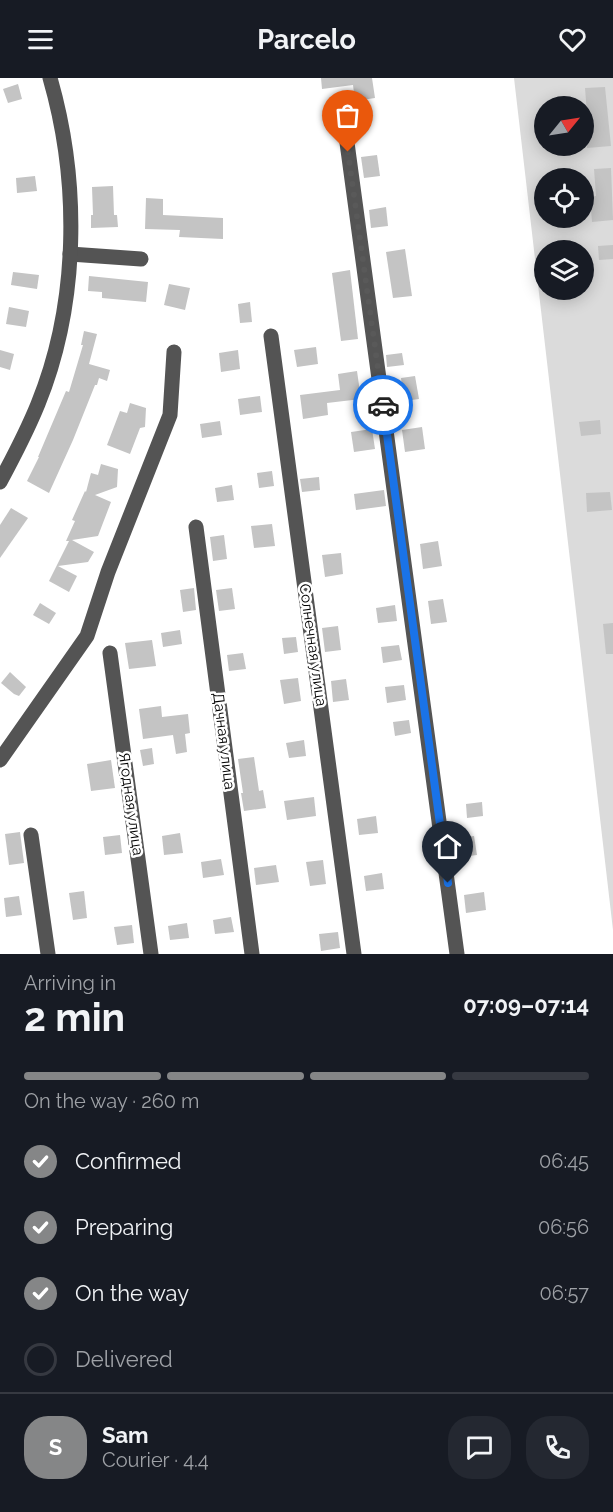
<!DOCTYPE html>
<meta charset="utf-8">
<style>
:root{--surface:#171b24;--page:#242831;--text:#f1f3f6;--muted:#9ea1a6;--line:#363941;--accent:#858687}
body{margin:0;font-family:Raleway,sans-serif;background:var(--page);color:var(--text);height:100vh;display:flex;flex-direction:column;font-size:22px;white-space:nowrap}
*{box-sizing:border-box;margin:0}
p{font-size:20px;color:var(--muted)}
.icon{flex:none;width:33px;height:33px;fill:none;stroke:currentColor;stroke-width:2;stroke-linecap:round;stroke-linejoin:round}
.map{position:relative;height:876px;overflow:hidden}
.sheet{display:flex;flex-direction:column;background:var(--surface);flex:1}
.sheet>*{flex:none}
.needle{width:39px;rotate:60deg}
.controls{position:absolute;left:534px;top:18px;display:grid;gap:12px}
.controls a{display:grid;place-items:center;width:60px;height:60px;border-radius:50%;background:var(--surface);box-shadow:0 3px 15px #0003;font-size:30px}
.pin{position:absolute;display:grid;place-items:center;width:51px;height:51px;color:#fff;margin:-62px -26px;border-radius:50% 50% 50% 0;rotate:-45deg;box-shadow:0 0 6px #0007}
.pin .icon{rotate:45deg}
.courier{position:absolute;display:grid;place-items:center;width:60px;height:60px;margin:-30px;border:4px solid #1a73e8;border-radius:50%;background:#fff;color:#222;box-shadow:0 2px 8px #0007}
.headline em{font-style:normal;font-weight:700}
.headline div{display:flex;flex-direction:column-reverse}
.headline{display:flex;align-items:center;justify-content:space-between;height:102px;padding:0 24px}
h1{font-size:39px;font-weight:700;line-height:45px}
.bar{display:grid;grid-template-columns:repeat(4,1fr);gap:9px 6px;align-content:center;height:72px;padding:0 24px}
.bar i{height:8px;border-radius:4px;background:var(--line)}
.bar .selected{background:var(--accent)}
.bar p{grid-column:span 4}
.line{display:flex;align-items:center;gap:15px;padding:0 24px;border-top:2px solid var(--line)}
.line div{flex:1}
.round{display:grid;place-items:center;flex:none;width:63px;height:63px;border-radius:24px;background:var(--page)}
ol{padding:0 24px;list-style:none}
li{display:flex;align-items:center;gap:18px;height:66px}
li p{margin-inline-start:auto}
li .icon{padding:6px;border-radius:50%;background:var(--accent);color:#fff;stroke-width:4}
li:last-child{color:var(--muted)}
li i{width:33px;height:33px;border:3px solid var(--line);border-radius:50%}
header{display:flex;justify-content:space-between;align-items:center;height:78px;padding:0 24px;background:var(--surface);font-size:27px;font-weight:700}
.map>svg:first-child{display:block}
</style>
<header><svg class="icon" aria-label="menu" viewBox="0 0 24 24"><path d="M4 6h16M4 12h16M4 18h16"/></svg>Parcelo<svg class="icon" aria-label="heart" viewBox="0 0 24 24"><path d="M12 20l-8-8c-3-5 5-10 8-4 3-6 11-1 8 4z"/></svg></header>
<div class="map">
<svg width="613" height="876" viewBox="0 0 613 876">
<rect width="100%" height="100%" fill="#fff"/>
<path fill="#dbdbdb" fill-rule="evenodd" d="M514,0H613V852ZM544,28H584V68H544ZM544,100H584V140H544ZM544,172H584V212H544Z"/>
<g fill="#c4c4c4">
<path d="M321,0H372L375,20L355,23L353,7L322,11Z"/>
<path d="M18,6L22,21L8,25L3,11Z"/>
<path d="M605,9L611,68L587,70L586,49H588L585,10Z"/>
<path d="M377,77L380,98L364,100L361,79Z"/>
<path d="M611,90L613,142L592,144L590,119L596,118L594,91Z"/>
<path d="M35,98L37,113L17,115L16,100Z"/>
<path d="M113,108L114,137H117L118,149L91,150V137H93L92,109Z"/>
<path d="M146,120L163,121V137L223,140V161L179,159L180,152L145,151Z"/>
<path d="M386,129L388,148L371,150L369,132Z"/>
<path d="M613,167V181L599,182L598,168Z"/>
<path d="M405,171L412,218L393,220L386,174Z"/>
<path d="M350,192L358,261L341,263L332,195Z"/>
<path d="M13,194L39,197L37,211L11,207Z"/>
<path d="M89,198L148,204L146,224L102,220V214L88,213Z"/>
<path d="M169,206L190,210L185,232L164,227Z"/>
<path d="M250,224L252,244L240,245L238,226Z"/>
<path d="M9,229L29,233L26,249L6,246Z"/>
<path d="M84,253L97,256L89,286L110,292L107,303L99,300L97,307H95L73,362L49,415L27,403L39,379H38L66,313L69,314L83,267H81Z"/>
<path d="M316,269L318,286L297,289L294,272Z"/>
<path d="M0,272L14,276L10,292L0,289Z"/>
<path d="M238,272L240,291L221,294L219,275Z"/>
<path d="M402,275L404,287L387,289L386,277Z"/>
<path d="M357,293L361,321L327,325L328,337L303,341L300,317L340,312L338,296Z"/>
<path d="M415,298L419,321L404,323L401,300Z"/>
<path d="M260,318L262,334L240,337L238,321Z"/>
<path d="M130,325L146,330L145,349L140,350L130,376L107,367L120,333L127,335Z"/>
<path d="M600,342L601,356L581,358L579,344Z"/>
<path d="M220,343L222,357L202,360L200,346Z"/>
<path d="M422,349L425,371L405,374L402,352Z"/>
<path d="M372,351L375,371L354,374L351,354Z"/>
<path d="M101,386L118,391L117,409L95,417L111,424L98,458L72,462L94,474L88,484L58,488L77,498L69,514L49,503L69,463H66L75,443L72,442L85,413L86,414L91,395L98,397Z"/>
<path d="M272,393L274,408L259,410L257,395Z"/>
<path d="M319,399L320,412L302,414L300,401Z"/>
<path d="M232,407L234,422L217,424L215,410Z"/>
<path d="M384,412L386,428L356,432L354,416Z"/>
<path d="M610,414L612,432L587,434L586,415Z"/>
<path d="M11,430L28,440L0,480V447Z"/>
<path d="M272,446L275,468L254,470L251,448Z"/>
<path d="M224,457L227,481L213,483L210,459Z"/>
<path d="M438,463L442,488L423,491L420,466Z"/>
<path d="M341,475L343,496L325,499L322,477Z"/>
<path d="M194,510L196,532L183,534L180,512Z"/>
<path d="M232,510L235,531L219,533L216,512Z"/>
<path d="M443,521L447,544L431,546L428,523Z"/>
<path d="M40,525L56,535L49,546L33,537Z"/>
<path d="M395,527L397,543L378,545L376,530Z"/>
<path d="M613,545V576H606L603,546Z"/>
<path d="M338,548L341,572L325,574L322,550Z"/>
<path d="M180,552L182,566L163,569L161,555Z"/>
<path d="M296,559L298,574L284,576L282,560Z"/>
<path d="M152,562L156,588L129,591L125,565Z"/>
<path d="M399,567L402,582L383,585L381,569Z"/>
<path d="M243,575L246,591L229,593L227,577Z"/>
<path d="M10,594L26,609L19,618L14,616L1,605Z"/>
<path d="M298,600L301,623L284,626L280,602Z"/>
<path d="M346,601L349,622L333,624L331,603Z"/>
<path d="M404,607L406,622L387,625L385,609Z"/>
<path d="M161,628L162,639L188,636L190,655L185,656L187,674L176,676L173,657L143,661L139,631Z"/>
<path d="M409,642L411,655L395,658L393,644Z"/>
<path d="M304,662L306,678L289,680L286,665Z"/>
<path d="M152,670L154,686L143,688L140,672Z"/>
<path d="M254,679L259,713L263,712L266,730L244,733L241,715H243L238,681Z"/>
<path d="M111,682L115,710L91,713L87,686Z"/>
<path d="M314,719L316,738L287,742L284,723Z"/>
<path d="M482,724L483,738L467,740L466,726Z"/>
<path d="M376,738L378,755L359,757L357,741Z"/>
<path d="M20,754L24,785L9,787L5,756Z"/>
<path d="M180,755L183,775L164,777L162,758Z"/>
<path d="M120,757L122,775L105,777L103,759Z"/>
<path d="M474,758L477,777L461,779L458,760Z"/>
<path d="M221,781L224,797L203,800L201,784Z"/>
<path d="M323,782L326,806L310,808L306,784Z"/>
<path d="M276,787L279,804L256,807L254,790Z"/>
<path d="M382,795L384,811L366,813L364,798Z"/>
<path d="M84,813L87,840L73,842L69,815Z"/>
<path d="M484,814L486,832L466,835L464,817Z"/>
<path d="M19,818L22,837L6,839L4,820Z"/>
<path d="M231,839L234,854L215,856L213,842Z"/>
<path d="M187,845L189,860L170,862L168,848Z"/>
<path d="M132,847L134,865L117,867L114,849Z"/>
<path d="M338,854L340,870L321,873L319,856Z"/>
</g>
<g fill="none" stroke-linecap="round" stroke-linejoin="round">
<g stroke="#545454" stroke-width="15">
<path d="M345,50L457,876"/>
<path d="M70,176L141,181"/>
<path d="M271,258L354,876"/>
<path d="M0,404C14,378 27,353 38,326C79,225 80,104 50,0"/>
<path d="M196,449L252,876"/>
<path d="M110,575L151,876"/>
<path d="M0,682L87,558L108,494L170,337L174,274"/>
<path d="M31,757L48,876"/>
</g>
</g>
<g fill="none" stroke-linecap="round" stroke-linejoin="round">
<path stroke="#595959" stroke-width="6" stroke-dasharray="0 10.8" d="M348,74L383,327"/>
<path stroke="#1a73e8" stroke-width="8" d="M383,327L448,805"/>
</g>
<g text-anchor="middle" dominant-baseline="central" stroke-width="5" stroke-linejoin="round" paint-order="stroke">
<g font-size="15" fill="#000" stroke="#fff">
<text transform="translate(313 567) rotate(82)">Солнечная улица</text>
<text transform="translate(224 663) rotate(83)">Дачная улица</text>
<text transform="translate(131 726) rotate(82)">Ягодная улица</text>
</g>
</g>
</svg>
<div class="controls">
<a><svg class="needle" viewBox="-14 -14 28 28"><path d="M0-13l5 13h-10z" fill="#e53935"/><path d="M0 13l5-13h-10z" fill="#9ea1a6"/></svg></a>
<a><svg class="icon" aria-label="locate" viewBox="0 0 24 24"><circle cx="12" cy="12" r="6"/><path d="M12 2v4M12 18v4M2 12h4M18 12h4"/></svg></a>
<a><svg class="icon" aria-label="layers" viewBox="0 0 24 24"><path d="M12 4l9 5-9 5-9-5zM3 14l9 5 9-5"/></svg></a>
</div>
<div class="pin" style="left:348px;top:74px;background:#ea580c"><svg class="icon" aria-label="bag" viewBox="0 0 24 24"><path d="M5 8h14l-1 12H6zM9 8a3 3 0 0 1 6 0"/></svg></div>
<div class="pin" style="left:448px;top:805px;background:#1f2937"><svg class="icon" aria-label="home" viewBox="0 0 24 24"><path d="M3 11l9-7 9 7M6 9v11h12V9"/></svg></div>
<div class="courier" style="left:383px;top:327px"><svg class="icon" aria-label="car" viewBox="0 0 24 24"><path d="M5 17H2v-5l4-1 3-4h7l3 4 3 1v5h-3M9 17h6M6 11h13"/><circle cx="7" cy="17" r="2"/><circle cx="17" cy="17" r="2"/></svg></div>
</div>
<section class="sheet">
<div class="headline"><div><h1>2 min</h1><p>Arriving in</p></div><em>07:09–07:14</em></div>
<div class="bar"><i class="selected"></i><i class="selected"></i><i class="selected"></i><i></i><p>On the way · 260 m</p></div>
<ol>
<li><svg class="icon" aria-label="check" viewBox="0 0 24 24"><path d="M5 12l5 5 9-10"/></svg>Confirmed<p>06:45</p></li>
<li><svg class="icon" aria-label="check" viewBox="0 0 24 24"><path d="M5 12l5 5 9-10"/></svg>Preparing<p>06:56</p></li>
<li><svg class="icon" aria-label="check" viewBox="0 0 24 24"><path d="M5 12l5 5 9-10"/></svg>On the way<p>06:57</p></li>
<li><i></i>Delivered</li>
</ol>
<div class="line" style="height:108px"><b class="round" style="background:var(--accent);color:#fff">S</b><div><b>Sam</b><p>Courier · 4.4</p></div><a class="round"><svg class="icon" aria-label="chat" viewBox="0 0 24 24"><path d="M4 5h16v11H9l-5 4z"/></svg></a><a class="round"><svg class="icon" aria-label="phone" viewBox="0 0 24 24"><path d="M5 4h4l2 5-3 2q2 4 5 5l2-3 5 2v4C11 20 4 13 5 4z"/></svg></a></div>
</section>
